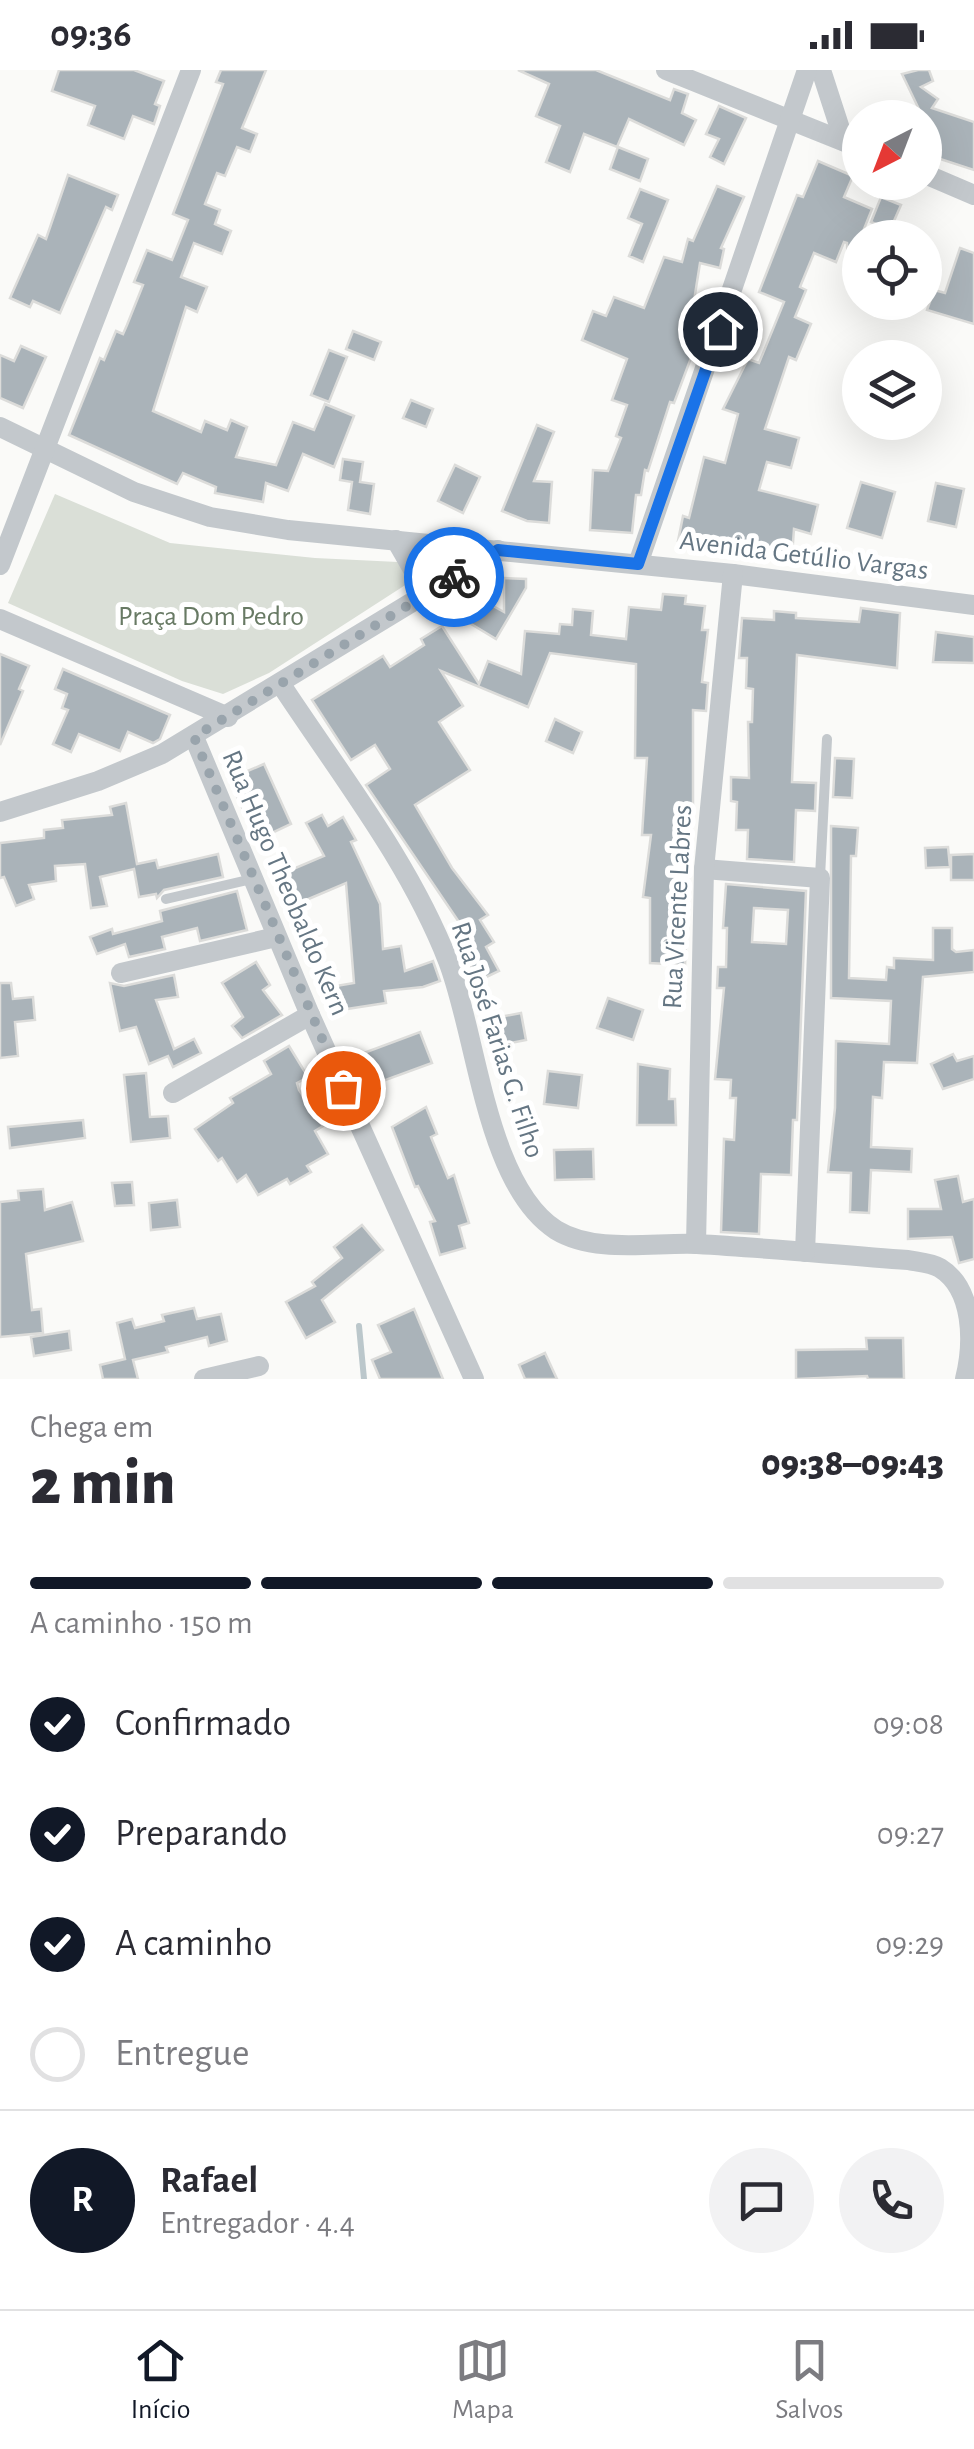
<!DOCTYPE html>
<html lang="pt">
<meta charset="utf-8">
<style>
:root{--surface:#fff;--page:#f2f2f3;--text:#2b2b33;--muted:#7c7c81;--line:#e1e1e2;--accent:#111827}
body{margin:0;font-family:"Alegreya Sans",sans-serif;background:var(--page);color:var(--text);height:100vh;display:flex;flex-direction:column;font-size:38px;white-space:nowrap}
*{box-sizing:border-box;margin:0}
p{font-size:32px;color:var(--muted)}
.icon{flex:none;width:55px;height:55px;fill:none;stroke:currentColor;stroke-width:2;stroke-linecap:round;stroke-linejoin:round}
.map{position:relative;height:1309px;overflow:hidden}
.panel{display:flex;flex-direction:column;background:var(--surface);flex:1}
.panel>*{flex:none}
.needle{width:65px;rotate:222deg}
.tools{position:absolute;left:842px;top:30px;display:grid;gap:20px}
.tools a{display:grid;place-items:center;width:100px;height:100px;border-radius:50%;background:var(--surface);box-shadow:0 10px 40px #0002;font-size:50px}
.pin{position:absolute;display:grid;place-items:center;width:85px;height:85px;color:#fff;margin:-42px;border:5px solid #fff;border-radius:50%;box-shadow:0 2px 10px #0007}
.courier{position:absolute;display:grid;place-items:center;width:100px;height:100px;margin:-50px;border:8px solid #1a73e8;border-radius:50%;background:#fff;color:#222;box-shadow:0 2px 12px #0007}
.headline em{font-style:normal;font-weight:800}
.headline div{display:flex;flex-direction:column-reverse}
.headline{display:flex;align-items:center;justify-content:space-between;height:170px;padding:0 30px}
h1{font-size:65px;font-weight:800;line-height:75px}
.bar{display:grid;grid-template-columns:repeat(4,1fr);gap:15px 10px;align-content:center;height:120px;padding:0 30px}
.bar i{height:12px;border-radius:8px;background:var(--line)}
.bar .selected{background:var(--accent)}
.bar p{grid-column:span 4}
.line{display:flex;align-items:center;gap:25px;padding:0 30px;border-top:2px solid var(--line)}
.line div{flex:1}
.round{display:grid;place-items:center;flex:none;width:105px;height:105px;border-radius:52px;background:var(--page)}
ol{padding:0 30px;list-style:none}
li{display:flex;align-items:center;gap:30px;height:110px}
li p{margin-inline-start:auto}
li .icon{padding:10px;border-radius:50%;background:var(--accent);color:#fff;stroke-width:4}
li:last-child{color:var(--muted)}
li i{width:55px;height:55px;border:5px solid var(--line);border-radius:50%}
.status{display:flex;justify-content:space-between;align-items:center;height:70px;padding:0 50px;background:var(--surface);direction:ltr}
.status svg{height:28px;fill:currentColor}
.dock{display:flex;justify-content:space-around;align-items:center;height:140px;border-top:2px solid var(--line);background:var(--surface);font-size:28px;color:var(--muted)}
.dock a{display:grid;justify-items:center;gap:5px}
.dock .selected{color:var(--accent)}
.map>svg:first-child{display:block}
</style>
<div class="status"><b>09:36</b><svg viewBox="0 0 49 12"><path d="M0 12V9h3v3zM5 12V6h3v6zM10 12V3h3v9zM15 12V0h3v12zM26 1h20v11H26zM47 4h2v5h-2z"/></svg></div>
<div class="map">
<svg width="974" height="1309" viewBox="0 0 974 1309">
<rect width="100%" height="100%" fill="#fafaf8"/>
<path fill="#dadfd7" d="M55,424L170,473L315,488L398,492L410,512L269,603L223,624L182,611L8,533Z"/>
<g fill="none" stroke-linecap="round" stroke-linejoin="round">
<path stroke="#bbc7cb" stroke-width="6" d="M359,1256L364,1309"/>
</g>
<g fill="#aab3b9" stroke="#dcdcda" stroke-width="2.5" fill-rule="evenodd">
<path d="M59,0H134L164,11L155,34L160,36L154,54L133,46L124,69L88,55L95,36L52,21Z"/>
<path d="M221,0H266L242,58L257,64L250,82L237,77L225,106L217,103L205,134L220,140L215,154L231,161L222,184L194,173L181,207L207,217L197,242L186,237L153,341L201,362L205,351L227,360L231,350L247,357L236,387L276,395L293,352L314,360L325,334L354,346L334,397L303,384L288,421L266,413L263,432L215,423L216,417L183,403L177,414L69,365L100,288L104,290L116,261L123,264L127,255L143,215L134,212L147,180L172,190L188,150L173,144L223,14L216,12Z"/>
<path d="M518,0H596L670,30L674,19L688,24L682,43L696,50L684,75L629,49L617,77L584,64L570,102L546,92L560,56L536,46L549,14Z"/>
<path d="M918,0H929L933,11L921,17L938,29L932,38L974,52V100L925,84V57L929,60L902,4Z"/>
<path d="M719,36L746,48L724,94L710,87L719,69L706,64Z"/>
<path d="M618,77L648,89L640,111L610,99Z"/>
<path d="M818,91L853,106L844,127L872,139L848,199L847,173L844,172L836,192L814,183L800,217L806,220L795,247L811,254L796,290L789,287L765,359L799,368L791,398L767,392L759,420L818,435L811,464L794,459L792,486L737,474L736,480L678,471L683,446L689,448L704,387L725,393L738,344L723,339L748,289L759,293L784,232L759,222L797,125L803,127Z"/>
<path d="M68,105L118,125L112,140L106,137L60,243L33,231L30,237L10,228L38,165L46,169Z"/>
<path d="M717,116L744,127L721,178L724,179L720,198L700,193L691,250L697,252L687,278L694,280L674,333L670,332L648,401L645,400L641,425H636L632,463L590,460L593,400L608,401L621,368L616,366L627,335L612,330L627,289L582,270L593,241L606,246L614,227L644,238L664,187L682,192L688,169L693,171Z"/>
<path d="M640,119L668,130L643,192L629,186L642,154L628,148Z"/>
<path d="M881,127L901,135L890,160L871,152Z"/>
<path d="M960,178L974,183V254L927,240L934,220L945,223Z"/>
<path d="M353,261L381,272L374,290L346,279Z"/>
<path d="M21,276L46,287L23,338L0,328V285L14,291Z"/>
<path d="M329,280L347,287L329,332L311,325Z"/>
<path d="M411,330L433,339L426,357L403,348Z"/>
<path d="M537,355L554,362L534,411L552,412L549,453L527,451L502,441Z"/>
<path d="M343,389L363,392L360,412L374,414L370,444L348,440L352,412L340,410Z"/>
<path d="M455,395L480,407L463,443L438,431Z"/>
<path d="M861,412L895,422L882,468L847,458Z"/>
<path d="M936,413L964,419L956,457L928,451Z"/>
<path d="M504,508L526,509V518L496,569L453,543L460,530L477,540L482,530L504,542Z"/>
<path d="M663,524L686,526L685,534L705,536L702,560H708L702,612L708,613L706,641L693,640V746H684V829H679L677,874L686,875L685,895L650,893V828L643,827L651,765H642L647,688H635L636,594L550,583L528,637L441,601L463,636L439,652L470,700L415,735L452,798L488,845L480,850L494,872L486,877L499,901L478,911L470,894L473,892L459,869L467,864L366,715L390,699L375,675L351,690L312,630L383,586L390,597L424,575L421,569L442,556L479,614L488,591L521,604L525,561L559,564L560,554L572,555L573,539L593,541L591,565L626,569L629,537L661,540Z"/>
<path d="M861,538L900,543L897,598L797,585L792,712L816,713L815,741L796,740L794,792L747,789L748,760H736L737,732L731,731V707L749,708L748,652H752L753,619L746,618L747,588H739L742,548L774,550V541L796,543V548L859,552Z"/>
<path d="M936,562L974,567V593L933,592Z"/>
<path d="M0,584L29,596L19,619L23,621L0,675Z"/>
<path d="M63,599L170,645L160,669L153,673L128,662L120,681L79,664L71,682L53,674L68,640L62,638L67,624L55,619Z"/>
<path d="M555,649L582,662L573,683L546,671Z"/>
<path d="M835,688L854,689L852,728L833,727Z"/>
<path d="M264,694L291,754L257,770L229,709Z"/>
<path d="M126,733L137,794L156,790L158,798L218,784L223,807L164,820L157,828L156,824L139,827L134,799L100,807L107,836L91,838L85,794L55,796L56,811L29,815L34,829L16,836L4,807L0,808V773L44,768V760L63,758L62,750L112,745L110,737Z"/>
<path d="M322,745L328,756L343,747L356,770L351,772L380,834L383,879L401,876L405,901L433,891L440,911L423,917L384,921L386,933L334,941L330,917L354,913L346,813L292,836L279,805L324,786L306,753Z"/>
<path d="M831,756L858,758L856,786H851L849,908L886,910L887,897L894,898V888L933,890V858H952V879L956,882L974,880V902L923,907L917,993L884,992L882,1028L873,1027L871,1077L912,1079L911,1102L871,1100L869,1143L850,1142L851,1103L828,1102L835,1038L836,971L889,974L891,931L831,928Z"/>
<path d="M948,777L950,797L926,798L925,778Z"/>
<path d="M974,784V810H951V785Z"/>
<path d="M726,814L806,821L797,1050H793L791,1105L761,1104L759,1164L721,1162L724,1069L734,1070L736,1028H730L731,1010L715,1009L724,918H717L718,897H726L727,858H723ZM754,838L788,840L786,874L752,872Z"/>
<path d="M237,821L247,860L200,871L197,858L162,867L165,879L129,887L125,874L97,884L90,867L112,859L113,864L162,851L160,841Z"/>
<path d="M256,892L270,915L263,920L282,945L242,968L232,956L243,947L222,913Z"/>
<path d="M174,905L178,927L156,930L174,979L194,969L201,983L173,997L168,986L149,994L136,957L120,961L110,913L124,916Z"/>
<path d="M0,913H11L13,929L33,927L35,950L15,952L18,986L0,988Z"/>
<path d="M608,928L643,940L633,970L597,958Z"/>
<path d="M521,943L526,970L500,975L498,962L487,964L484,950Z"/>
<path d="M420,962L432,993L372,1015L361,984Z"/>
<path d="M289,976L308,1007L297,1013L299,1020L323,1056L315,1061L328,1084L307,1096L311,1102L290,1114L287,1109L258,1125L246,1105L237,1112L222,1088L218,1091L195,1059L233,1033L230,1028L271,1004L264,991Z"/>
<path d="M953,984L957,991L974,986V1009L943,1019L931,994Z"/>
<path d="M638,994L670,999L669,1029H675L676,1055H637Z"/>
<path d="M548,1001L582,1005L578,1038L544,1034Z"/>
<path d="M146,1003L150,1047L168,1046L170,1068L131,1072L124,1005Z"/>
<path d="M426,1037L437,1064L431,1067L448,1108L454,1105L469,1153L459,1156L465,1178L440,1185L430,1152L435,1151L418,1116L415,1117L392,1057Z"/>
<path d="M83,1050L85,1068L10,1078L8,1057Z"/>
<path d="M593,1079L594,1109L555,1110L554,1080Z"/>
<path d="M958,1106L963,1132L974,1129V1189L959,1193L952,1167L908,1169V1139H941L935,1110Z"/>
<path d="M132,1112L134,1135L115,1136L112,1113Z"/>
<path d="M43,1119L45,1140L72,1132L83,1171L26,1184L32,1240L41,1239L43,1263L0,1267V1132L19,1130L18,1121Z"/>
<path d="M177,1130L180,1157L151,1160L149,1133Z"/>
<path d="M362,1155L383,1180L322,1230L335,1252L306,1268L286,1232L315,1216L312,1212L342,1188L334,1177Z"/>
<path d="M194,1238L197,1249L221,1244L227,1271L209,1276L207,1267L166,1277L168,1282L133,1290L138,1309H103L100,1295L125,1289L117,1253L132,1249L135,1258L164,1251L162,1245Z"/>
<path d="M414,1239L443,1309H380L372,1290L391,1282L378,1255Z"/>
<path d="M69,1261L71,1280L34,1286L31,1267Z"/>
<path d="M866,1268H903L904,1309H868L867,1306L796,1309V1280L867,1279Z"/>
<path d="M545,1283L557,1309H525L519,1295Z"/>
</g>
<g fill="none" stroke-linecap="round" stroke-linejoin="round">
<g stroke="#c3c8cc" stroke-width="10">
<path d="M820,807L827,669"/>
<path d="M166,829L252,809"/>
</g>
<g stroke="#c3c8cc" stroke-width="20">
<path d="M666,0L860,78"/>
<path d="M821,0L844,71"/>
<path d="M925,104L974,125"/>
<path d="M0,357L134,422L210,447L288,460L733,504L974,535"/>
<path d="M396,470L427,524"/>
<path d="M638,494L807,0"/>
<path d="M0,495L191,0"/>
<path d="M0,549L228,647"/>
<path d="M280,613C339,703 409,791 448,891C477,965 486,1115 556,1160C595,1184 654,1172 697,1174C768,1178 838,1185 908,1190C918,1192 932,1193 940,1198C974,1219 974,1273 965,1309"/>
<path d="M194,667L310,945L474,1309"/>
<path d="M0,742L98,711L162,684L498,480"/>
<path d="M704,799L820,808L805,1182"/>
<path d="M121,903L276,867"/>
<path d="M173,1023L310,945"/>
<path d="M696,1174L704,799L733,504"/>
<path d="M204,1309L259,1296"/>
</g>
</g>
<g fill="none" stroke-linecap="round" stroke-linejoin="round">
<path stroke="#99a4ac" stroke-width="10" stroke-dasharray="0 18" d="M343,1018L194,667L454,507"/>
<path stroke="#1a73e8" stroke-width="12" d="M454,507L498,480L638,494L720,259"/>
</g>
<g text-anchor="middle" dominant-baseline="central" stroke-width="10" stroke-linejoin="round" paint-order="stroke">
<g font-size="28" fill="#657683" stroke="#fff">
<text transform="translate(804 486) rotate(7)">Avenida Getúlio Vargas</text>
<text transform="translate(285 813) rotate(67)">Rua Hugo Theobaldo Kern</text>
<text transform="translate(678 837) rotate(-87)">Rua Vicente Labres</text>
<text transform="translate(497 970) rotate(72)">Rua José Farias G. Filho</text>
</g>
<g font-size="28" fill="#687a64" stroke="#fff">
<text x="211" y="547">Praça Dom Pedro</text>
</g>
</g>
</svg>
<div class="tools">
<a><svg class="needle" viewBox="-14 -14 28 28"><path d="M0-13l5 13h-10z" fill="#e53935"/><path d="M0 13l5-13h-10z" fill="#7c7c81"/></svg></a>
<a><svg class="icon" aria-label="locate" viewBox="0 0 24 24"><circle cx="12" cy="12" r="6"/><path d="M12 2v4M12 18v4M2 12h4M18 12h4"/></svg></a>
<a><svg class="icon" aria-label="layers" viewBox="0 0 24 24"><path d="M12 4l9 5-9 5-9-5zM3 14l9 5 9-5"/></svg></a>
</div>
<div class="pin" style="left:343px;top:1018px;background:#ea580c"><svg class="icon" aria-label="bag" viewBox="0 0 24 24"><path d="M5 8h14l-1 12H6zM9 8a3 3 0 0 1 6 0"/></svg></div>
<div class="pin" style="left:720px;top:259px;background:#1f2937"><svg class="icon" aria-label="home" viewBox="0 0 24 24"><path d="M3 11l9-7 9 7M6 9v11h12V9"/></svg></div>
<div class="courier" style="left:454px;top:507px"><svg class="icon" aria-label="bike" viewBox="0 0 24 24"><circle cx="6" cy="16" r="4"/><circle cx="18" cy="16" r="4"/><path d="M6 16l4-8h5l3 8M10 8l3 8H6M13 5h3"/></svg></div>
</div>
<section class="panel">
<div class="headline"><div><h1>2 min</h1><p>Chega em</p></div><em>09:38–09:43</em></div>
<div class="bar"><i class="selected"></i><i class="selected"></i><i class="selected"></i><i></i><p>A caminho · 150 m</p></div>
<ol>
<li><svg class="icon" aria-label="check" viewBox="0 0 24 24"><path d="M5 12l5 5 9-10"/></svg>Confirmado<p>09:08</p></li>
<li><svg class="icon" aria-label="check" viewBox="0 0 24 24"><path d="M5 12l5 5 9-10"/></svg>Preparando<p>09:27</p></li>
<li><svg class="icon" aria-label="check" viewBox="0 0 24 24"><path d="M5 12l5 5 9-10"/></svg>A caminho<p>09:29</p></li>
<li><i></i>Entregue</li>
</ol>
<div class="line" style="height:180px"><b class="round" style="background:var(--accent);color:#fff">R</b><div><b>Rafael</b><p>Entregador · 4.4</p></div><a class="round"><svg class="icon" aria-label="chat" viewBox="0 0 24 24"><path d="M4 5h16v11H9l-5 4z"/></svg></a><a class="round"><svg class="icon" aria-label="phone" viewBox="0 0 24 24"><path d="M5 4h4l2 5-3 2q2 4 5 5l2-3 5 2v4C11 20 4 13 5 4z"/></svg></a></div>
</section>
<nav class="dock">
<a class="selected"><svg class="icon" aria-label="home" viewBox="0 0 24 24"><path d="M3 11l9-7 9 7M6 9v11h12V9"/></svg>Início</a>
<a><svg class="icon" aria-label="map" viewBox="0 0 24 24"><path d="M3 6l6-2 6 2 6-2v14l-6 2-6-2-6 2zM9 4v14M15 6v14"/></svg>Mapa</a>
<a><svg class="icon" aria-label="saved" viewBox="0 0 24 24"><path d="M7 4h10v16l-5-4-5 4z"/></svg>Salvos</a>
</nav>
